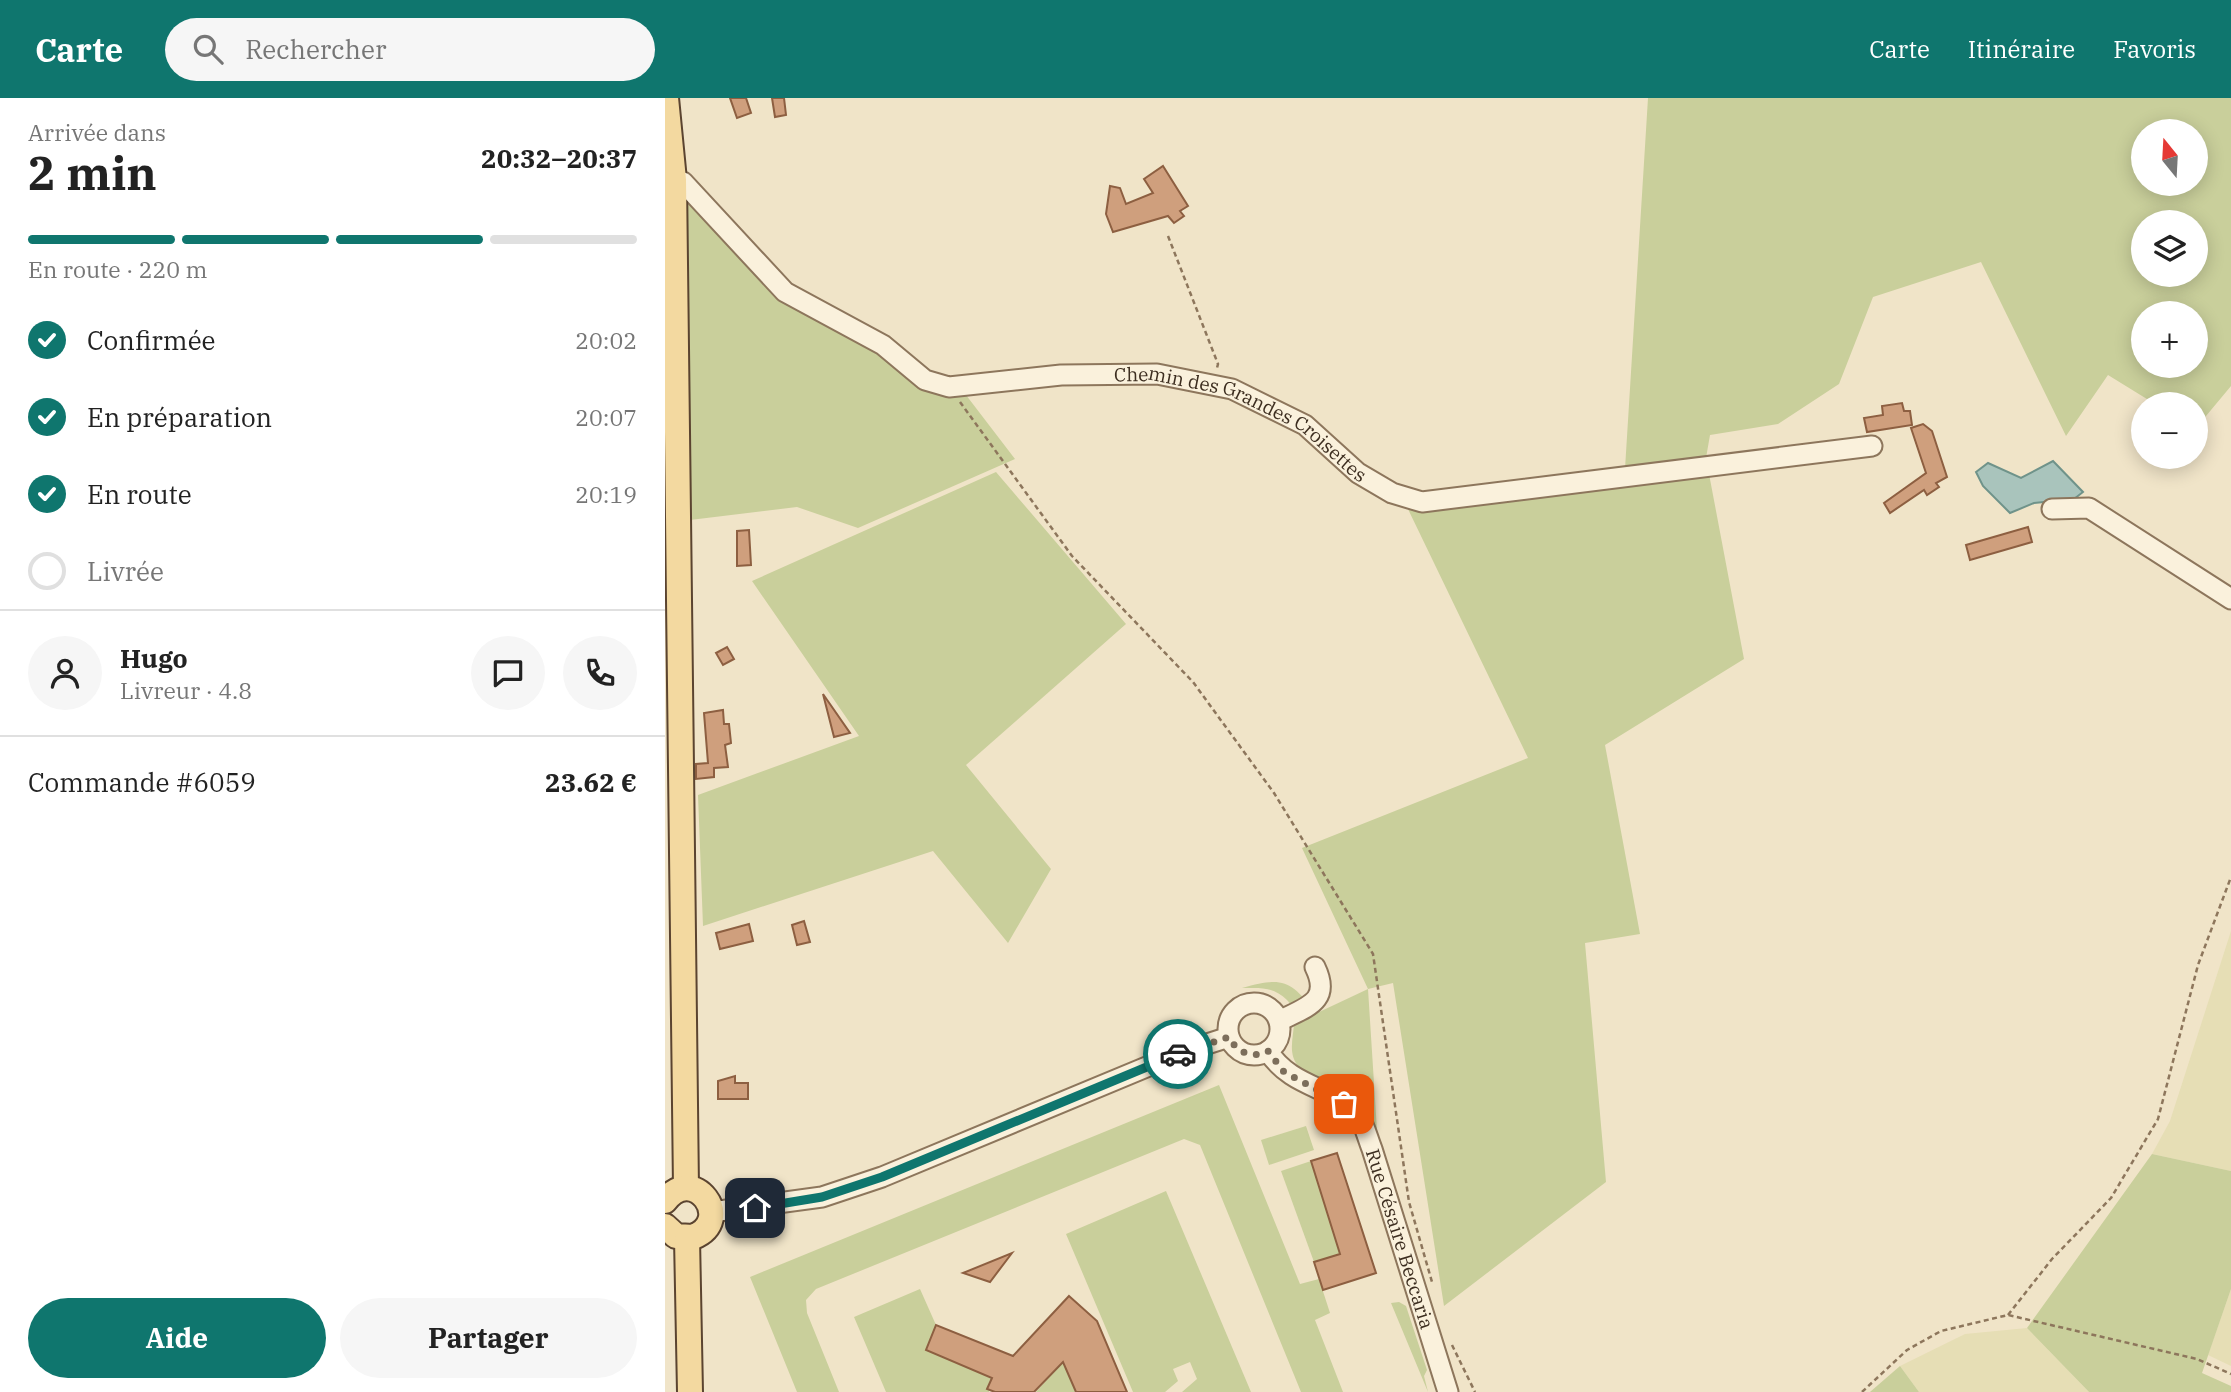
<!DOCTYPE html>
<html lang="fr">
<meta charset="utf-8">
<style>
:root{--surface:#fff;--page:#f6f6f6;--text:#222;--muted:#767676;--line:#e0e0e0;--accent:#0f766e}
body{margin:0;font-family:"IBM Plex Serif",serif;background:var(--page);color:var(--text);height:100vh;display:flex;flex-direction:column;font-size:26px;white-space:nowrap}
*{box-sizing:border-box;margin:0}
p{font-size:23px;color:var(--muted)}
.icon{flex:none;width:38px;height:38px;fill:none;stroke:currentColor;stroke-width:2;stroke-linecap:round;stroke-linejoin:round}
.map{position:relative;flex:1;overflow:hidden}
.sheet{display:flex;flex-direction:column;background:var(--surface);width:665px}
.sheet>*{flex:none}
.needle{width:46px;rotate:342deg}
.tools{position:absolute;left:1466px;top:21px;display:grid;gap:14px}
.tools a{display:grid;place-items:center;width:77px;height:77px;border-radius:50%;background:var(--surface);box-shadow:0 4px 18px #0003;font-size:35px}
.pin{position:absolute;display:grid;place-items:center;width:60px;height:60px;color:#fff;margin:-30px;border-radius:14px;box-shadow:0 4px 10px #0006}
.courier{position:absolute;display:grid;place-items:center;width:70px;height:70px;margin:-35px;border:5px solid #0f766e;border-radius:50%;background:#fff;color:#222;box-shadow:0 2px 9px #0007}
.headline em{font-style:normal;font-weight:800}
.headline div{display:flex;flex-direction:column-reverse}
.headline{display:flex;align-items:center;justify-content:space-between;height:119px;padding:0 28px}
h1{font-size:46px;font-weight:800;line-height:52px}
.bar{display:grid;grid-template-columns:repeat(4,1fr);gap:10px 7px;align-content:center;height:84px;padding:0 28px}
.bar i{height:9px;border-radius:5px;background:var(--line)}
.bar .current{background:var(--accent)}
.bar p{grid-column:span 4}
.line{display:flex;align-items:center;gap:18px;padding:0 28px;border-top:2px solid var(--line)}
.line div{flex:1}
.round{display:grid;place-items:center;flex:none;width:74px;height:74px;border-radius:37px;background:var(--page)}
ol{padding:0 28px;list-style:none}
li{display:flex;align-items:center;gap:21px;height:77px}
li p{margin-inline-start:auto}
li .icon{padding:7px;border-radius:50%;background:var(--accent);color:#fff;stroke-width:4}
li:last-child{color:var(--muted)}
li i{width:38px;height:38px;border:4px solid var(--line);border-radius:50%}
.cta{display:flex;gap:14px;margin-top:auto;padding:14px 28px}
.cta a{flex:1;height:80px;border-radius:42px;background:var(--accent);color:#fff;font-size:28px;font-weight:800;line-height:80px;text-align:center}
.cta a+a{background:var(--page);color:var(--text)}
header{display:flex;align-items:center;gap:42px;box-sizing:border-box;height:98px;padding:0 35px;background:var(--accent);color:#fff}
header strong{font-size:33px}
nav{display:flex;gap:38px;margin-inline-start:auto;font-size:24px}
.search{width:490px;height:63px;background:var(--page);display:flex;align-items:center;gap:18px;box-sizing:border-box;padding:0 24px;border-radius:38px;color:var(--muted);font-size:26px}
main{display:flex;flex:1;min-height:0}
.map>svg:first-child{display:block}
</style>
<header>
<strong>Carte</strong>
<div class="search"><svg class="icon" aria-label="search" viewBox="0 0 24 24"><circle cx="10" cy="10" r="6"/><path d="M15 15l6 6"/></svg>Rechercher</div>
<nav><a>Carte</a><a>Itinéraire</a><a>Favoris</a></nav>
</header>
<main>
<section class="sheet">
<div class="headline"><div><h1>2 min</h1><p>Arrivée dans</p></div><em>20:32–20:37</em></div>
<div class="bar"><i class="current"></i><i class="current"></i><i class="current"></i><i></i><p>En route · 220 m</p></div>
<ol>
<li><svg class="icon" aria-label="check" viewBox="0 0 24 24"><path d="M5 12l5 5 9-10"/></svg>Confirmée<p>20:02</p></li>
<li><svg class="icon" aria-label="check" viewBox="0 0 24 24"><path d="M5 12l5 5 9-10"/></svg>En préparation<p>20:07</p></li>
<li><svg class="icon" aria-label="check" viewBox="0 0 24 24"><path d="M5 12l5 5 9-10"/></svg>En route<p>20:19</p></li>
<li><i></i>Livrée</li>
</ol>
<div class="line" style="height:126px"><a class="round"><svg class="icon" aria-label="person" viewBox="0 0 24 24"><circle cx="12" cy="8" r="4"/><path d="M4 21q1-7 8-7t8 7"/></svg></a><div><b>Hugo</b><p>Livreur · 4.8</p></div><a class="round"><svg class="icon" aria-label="chat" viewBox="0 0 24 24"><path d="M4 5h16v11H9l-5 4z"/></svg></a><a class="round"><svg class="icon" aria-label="phone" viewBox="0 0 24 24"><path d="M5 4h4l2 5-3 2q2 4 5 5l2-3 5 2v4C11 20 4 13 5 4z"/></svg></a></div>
<div class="line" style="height:91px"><div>Commande #6059</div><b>23.62 €</b></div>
<div class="cta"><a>Aide</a><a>Partager</a></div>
</section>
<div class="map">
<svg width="1566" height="1294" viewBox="0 0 1566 1294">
<rect width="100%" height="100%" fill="#f0e4c8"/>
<g fill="#e6deb5">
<path d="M1566,833V1073L1487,1056L1505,1023Z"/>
<path d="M1566,1191V1268L1543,1257Z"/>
<path d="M1362,1230L1424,1294H1254L1235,1268L1300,1236Z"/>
</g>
<g fill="#c9cf9b" fill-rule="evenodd">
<path d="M983,0H1566V288L1531,330V306H1490L1443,277L1401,338L1316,164L1208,199L1174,286L1113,326L1045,337L1041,360L1079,561L940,647L975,836L920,845L941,1084L779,1208L728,885L703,891L712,1032C708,1023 704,1010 696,1004C678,989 650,986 634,969C616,949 640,922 622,902C608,888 595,890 577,890C619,878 625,883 652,915L703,891L637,750L863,660L742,409L959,387ZM1479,33H1531V86H1479ZM1479,124H1531V177H1479ZM1479,215H1531V268H1479Z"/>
<path d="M19,99L119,198L289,296L301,297L350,361L193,430L132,409L25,422Z"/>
<path d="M331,374L461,526L301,667L386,771L343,845L268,753L38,828L33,697L194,638L87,483Z"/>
<path d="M554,987L635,1186L654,1181L665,1215L650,1222L678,1294H636L535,1047L519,1041L151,1191L141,1202L142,1215L174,1294H132L85,1179Z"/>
<path d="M641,1028L649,1052L604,1067L596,1042Z"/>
<path d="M1487,1056L1566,1073V1191L1537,1275L1566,1288V1294H1424L1362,1230Z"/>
<path d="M646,1063L675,1156L649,1164L616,1073Z"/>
<path d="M501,1093L586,1294H517L532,1281L525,1264L508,1271L513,1283L500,1294H468L401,1136Z"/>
<path d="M255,1191L271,1227L261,1252L327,1280L324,1294H221L189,1219Z"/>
<path d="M734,1204L741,1208L762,1272L759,1278L763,1294L726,1205Z"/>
<path d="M424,1216L433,1235L401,1269L411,1294H371L386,1277L377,1268Z"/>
<path d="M1235,1268L1254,1294H1205Z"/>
</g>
<path fill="#a9c4bc" stroke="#6f938a" stroke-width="2" d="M1388,363L1418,394L1409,401L1369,405L1345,415L1318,388L1311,374L1323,365L1356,380Z"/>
<g fill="#cf9f7d" stroke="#8d5f41" stroke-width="2">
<path d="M65,0H81L86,15L72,20Z"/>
<path d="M107,0H119L121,17L110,19Z"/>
<path d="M498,68L523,108L515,113L519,118L509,125L503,118L448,134L441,116L445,88L455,90L461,106L488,95L479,81Z"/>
<path d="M1237,305L1239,313H1245L1247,327L1202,334L1199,320L1218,317L1217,308Z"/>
<path d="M1258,326L1267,333L1282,379L1271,385L1274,389L1262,397L1259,392L1225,415L1219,405L1261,375L1246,330Z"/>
<path d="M1363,429L1367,444L1305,462L1301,447Z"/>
<path d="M84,432L86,467L72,468V433Z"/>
<path d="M62,549L69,561L58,567L51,555Z"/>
<path d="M158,596L185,635L169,639Z"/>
<path d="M58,612L59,626H64L66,645L60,647L63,669L49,670V679L31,681V666L43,665L39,615Z"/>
<path d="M139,823L145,844L132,847L127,827Z"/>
<path d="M84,826L88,843L55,851L51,835Z"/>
<path d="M70,978V985H83V1001H53V983Z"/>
<path d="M672,1055L711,1175L658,1192L649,1164L675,1156L646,1063Z"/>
<path d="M347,1155L325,1184L298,1175Z"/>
<path d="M404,1198L432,1223L462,1294H411L398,1264L369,1294H330L322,1291L327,1280L261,1252L271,1227L348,1258Z"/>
</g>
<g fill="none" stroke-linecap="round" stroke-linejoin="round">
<defs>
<g id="minor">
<path id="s1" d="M9,82L18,84L120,194L218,247L260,282L284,289L396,277L492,276L567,291L640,327L693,375L727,395L757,404L1207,348"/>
<path d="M1387,411L1424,410L1566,501"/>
<circle cx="589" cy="931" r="26"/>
<path d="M614,923C641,909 667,904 650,869"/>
<path id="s2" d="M603,953C627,992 675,989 695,1020C700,1029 703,1041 707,1051L783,1294"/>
<path d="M47,1114L157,1099L217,1079L520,953L564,939"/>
</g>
<g id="major">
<path d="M1,0L9,82L21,1090"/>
<path d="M0,1103C28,1065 71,1122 28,1139L11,1138L0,1128"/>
<path d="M22,1140L25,1294"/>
</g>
</defs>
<use href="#minor" stroke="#8d765c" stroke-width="23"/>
<use href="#major" stroke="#5b4430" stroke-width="28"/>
<g stroke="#8d765c" stroke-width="2.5" stroke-dasharray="5 3.5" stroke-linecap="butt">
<path d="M503,138L553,266L552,270"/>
<path d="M295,304L407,458L528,584L609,695L708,856L744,1104L767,1184"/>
<path d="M1343,1217L1387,1161L1446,1100L1493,1021L1533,867L1566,779"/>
<path d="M787,1247L810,1294"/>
<path d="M1197,1294L1242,1252L1276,1233L1343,1217L1532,1261L1566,1276"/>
</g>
<use href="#minor" stroke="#faf1dc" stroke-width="19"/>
<use href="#major" stroke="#f3d9a0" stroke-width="24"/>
</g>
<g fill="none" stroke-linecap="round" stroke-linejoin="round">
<path stroke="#7c6e5b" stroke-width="7" stroke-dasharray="0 12.6" d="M513,956L564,939C572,955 587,961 603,953L619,974L679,1006"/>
<path stroke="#0f766e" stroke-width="9" d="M90,1110L157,1099L217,1079L513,956"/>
</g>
<g text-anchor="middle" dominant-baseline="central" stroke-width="6" stroke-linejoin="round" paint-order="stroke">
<g font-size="19" fill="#3d2e20" stroke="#f7eed8">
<text stroke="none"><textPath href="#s1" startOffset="656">Chemin des Grandes Croisettes</textPath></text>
<text stroke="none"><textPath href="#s2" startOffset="243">Rue Césaire Beccaria</textPath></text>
</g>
</g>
</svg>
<div class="tools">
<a><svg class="needle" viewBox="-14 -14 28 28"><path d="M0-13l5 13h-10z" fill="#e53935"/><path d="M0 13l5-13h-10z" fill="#767676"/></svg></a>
<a><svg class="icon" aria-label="layers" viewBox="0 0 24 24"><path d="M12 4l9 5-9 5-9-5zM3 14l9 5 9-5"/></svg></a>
<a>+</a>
<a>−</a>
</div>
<div class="pin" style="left:679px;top:1006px;background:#ea580c"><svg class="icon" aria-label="bag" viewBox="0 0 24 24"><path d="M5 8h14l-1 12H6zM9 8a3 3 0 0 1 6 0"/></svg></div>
<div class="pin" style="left:90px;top:1110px;background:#1f2937"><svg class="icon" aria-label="home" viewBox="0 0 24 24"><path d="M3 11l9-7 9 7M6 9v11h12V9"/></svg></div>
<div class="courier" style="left:513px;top:956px"><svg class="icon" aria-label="car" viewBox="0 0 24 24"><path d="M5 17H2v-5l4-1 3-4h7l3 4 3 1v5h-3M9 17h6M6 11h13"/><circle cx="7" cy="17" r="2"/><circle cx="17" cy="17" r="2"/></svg></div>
</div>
</main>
